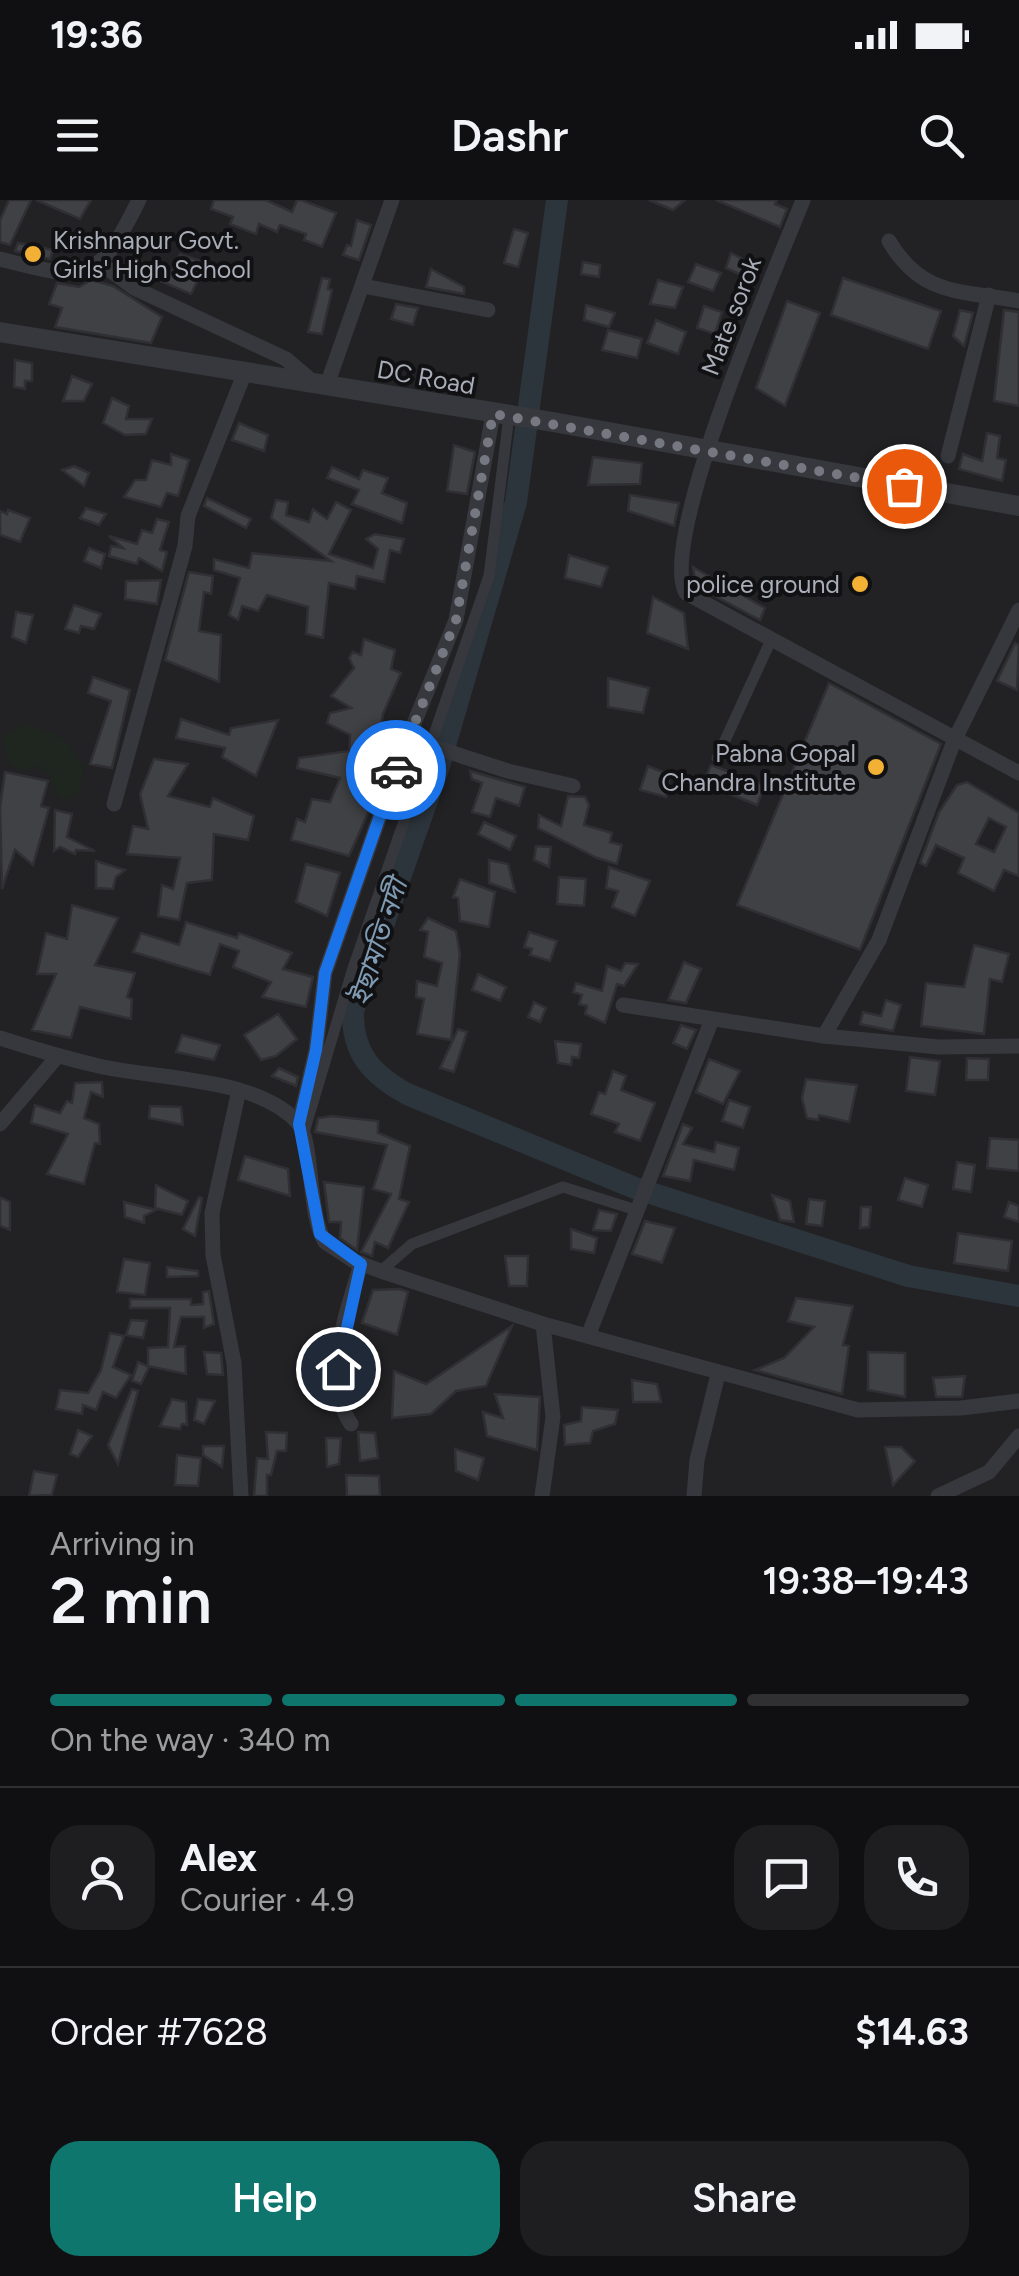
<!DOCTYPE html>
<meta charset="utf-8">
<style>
:root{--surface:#101012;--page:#1e1e20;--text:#f1f3f6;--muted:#9c9d9f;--line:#303032;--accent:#0f766e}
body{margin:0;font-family:Figtree,"Noto Sans Bengali",sans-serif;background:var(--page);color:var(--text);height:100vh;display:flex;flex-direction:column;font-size:38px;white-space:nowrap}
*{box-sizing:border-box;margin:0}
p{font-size:32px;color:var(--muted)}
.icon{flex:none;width:55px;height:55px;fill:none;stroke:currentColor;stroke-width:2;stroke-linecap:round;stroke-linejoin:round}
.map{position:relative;height:1296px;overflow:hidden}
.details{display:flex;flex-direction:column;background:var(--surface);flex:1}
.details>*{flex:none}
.pin{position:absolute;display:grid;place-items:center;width:85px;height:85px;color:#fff;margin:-42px;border:5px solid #fff;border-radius:50%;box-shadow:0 2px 10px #0007}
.courier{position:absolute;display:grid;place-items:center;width:100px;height:100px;margin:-50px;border:8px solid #1a73e8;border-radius:50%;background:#fff;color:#222;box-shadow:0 2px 12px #0007}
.head em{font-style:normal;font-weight:600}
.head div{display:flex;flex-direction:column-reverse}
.head{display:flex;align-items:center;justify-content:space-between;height:170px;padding:0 50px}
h1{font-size:65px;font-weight:600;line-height:75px}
.bar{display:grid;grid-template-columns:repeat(4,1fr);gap:15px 10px;align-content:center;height:120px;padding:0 50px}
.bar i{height:12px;border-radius:8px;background:var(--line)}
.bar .active{background:var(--accent)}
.bar p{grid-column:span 4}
.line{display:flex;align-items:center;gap:25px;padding:0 50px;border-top:2px solid var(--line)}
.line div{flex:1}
.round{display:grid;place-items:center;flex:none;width:105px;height:105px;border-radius:30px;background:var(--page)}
.cta{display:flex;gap:20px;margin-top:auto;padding:20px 50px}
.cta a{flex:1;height:115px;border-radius:30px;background:var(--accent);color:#fff;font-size:40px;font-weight:600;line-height:115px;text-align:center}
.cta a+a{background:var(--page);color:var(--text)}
.status{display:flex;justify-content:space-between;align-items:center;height:70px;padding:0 50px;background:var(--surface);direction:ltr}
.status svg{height:28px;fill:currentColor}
header{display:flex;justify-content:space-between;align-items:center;height:130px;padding:0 50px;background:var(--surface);font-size:45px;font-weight:600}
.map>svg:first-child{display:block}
</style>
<div class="status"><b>19:36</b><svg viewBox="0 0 49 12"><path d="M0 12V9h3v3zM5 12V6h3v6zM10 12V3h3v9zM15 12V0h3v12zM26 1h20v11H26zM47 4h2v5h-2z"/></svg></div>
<header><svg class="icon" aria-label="menu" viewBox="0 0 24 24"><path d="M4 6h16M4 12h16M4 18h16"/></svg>Dashr<svg class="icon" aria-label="search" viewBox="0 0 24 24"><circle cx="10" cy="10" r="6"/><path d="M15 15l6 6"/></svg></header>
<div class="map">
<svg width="1019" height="1296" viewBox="0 0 1019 1296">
<rect width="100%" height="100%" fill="#161618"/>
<rect fill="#222225" x="0" y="0" width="1019" height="1296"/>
<path fill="#1e261f" d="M22,524C45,531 69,533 76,559L84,565L80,591L64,601L56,594L49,572L35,566L20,571L11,564L2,539Z"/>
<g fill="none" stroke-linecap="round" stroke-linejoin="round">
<path stroke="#2c353c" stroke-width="22" d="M557,0L516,302L439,566L353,811C352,853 371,874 407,894L635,988L908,1076L1019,1096"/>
</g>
<g fill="#404145" stroke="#303034" stroke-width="2.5" fill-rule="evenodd">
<path d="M9,0H31L10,45L0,42V20Z"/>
<path d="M36,0H91L80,19Z"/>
<path d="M214,0H266L292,12L297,0H301L336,13L322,47L304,40L306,34L280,25L277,32L259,24L256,34L230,24L233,17L211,9Z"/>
<path d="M649,0H685L673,10Z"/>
<path d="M716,0H777L775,4L787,9L780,27Z"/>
<path d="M357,20L371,25L359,60L343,55L347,45L351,46Z"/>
<path d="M514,29L528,33L518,67L504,63Z"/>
<path d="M18,43L53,50L50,59L15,51Z"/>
<path d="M731,53L754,65L750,79L726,68Z"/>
<path d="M180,54L206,63L191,94L151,77L148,82L131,72L136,59L170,74Z"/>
<path d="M583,62L600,65L599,77L581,74Z"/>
<path d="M696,64L721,73L713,91L688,82Z"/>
<path d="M431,69L464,87V94L426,87Z"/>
<path d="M322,78L330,79L328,89L332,90L322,134L308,132Z"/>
<path d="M843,78L941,111L928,149L831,115Z"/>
<path d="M91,80L113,86L162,117L151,143L55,127L62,108L49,104L57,83L79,87Z"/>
<path d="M658,80L683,87L675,108L650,104Z"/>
<path d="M787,101L820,113L785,206L756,188Z"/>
<path d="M396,104L418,108L413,125L391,119Z"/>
<path d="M586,105L615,113L609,127L584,120Z"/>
<path d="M704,106L722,112L715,134L697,128Z"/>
<path d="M960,110L973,113L964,146L953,136Z"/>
<path d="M1004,110L1019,112V206L994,201Z"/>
<path d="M656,120L686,132L678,154L647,143Z"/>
<path d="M608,130L642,139L637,158L602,150Z"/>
<path d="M15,160L32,163V181H25V189L14,187Z"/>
<path d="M72,176L92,184L84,201H63Z"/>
<path d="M112,198L129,206L126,219H152L146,234L125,235L103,223Z"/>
<path d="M239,223L268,235L264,251L232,240Z"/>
<path d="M987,233L1000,236L997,258L1006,260L1002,281L959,269L963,254L982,261Z"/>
<path d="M454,245L475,252L467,294L447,291Z"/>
<path d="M171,254L189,260L178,296L167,293L161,307L124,297L135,280H146L152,260L171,265Z"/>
<path d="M593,257L642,263L640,284L588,285Z"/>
<path d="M74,266L89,273L84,286L62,270Z"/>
<path d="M332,267L359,279L363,270L388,278L382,293L407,303L402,323L352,304L359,290L327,278Z"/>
<path d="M630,295L679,303L674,326L628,311Z"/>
<path d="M207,298L251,319L246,328L204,306Z"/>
<path d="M276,300L288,302L286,315L309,322L313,309L327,319L336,302L351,310L329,354L373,368L378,349L366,339L375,334L404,339L400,353L390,350L384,382L357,376L355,389L329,383L323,438L306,434L308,407L267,395L258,411L242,406L238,420L229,415L240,378L214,370V359L249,368L252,353L331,361L271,318Z"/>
<path d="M86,308L106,314L99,325L80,318Z"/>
<path d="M8,310L30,318L20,342L0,335V311L7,314Z"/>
<path d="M157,319L169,322L160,350L167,352L162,371L139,358L137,364L109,356L111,346L123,348L109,336L137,344L142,330L152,333Z"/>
<path d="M89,348L105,354L101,368L84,361Z"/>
<path d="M569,355L608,367L601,387L565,378Z"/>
<path d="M693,367L765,408L760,420L696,386Z"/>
<path d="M189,372L213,376L211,394L204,392L199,431L221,435L219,482L165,460Z"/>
<path d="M161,380L157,404L125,399L126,381Z"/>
<path d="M653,397L684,413L688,449L647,433Z"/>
<path d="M74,405L101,414L94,429L81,426L79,433L65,429Z"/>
<path d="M16,412L33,415L26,443L12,437Z"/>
<path d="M364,439L395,450L391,469L401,473L383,514L377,553L384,556L375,597L349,656L291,640L297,619L305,622L312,599L330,602L340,578L297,568L299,558L349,551L350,535L327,523L330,513L351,508L331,496L354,468L349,458L353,452L361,455Z"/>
<path d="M1015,443L1019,445L1017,490L997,481Z"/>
<path d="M93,477L130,490L112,568L90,564L111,501L88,493Z"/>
<path d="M608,478L649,488L643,513L608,507Z"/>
<path d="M829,483L941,544L860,750L737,705Z"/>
<path d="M181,519L229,535L231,528L278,520L256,576L222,557L225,548L176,538Z"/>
<path d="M154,559L188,564L168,596L210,607L213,598L254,616L248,640L214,634L212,680L187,683L179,720L158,716L162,685L173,689L180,658L127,654L133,626L148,629L140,594Z"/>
<path d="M711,565L765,585L757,605L703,583Z"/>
<path d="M648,566L670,575L666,597L640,590Z"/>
<path d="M470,571L525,587L519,606L496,598L490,617L472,612L482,583L472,579Z"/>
<path d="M5,572L48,581L41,606L49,608L33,665L15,650L2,689L0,607Z"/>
<path d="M967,582L1019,613V676L1004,670L994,691L958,673L964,658L936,645L926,666L920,663L939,612L957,585ZM989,618L1006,627L994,652L976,644Z"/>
<path d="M568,596L585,597L589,605L584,625L612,633L610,642L622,645L617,664L597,658L538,628L539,615L561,626Z"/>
<path d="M55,610L72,614L67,637L95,651L76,650L75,654L60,647L54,651Z"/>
<path d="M484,622L516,636L510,650L478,634Z"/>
<path d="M536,646L551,647L549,667L534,660Z"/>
<path d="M489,660L508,664L515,692L489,683Z"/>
<path d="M96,661L125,670L116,677L113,689L96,688Z"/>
<path d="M306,664L340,673L327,716L296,702Z"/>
<path d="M609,667L650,681L635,716L612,707L618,691L606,688Z"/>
<path d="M559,677L586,679L584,706L557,704Z"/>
<path d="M460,679L495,692L489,727L460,721L458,698L453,697Z"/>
<path d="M72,705L118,718L95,765L135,773L127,797L132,799L131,819L80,807L71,838L32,830L56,774H37L46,733L67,739Z"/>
<path d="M428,718L456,731L460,754L451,840L417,834L424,799L416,797L417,781L437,786L442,763L424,757L428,732L420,730Z"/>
<path d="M186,722L237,738L239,733L292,753L283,769L313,777L306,807L262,797L271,782L233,767L239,751L220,744L210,775L133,752L141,733L179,745Z"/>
<path d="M529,732L557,741L550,761L530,755L532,749L524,747Z"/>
<path d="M974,745L1009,754L1002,782L990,779L984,834L921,826L926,783L964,787Z"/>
<path d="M684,762L701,769L686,803L668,800Z"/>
<path d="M625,763L638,764L624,786L617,784L605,823L585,814L587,806L579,804L582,795L573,792L576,783L602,791L607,766L621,771Z"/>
<path d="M478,774L506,787L500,801L472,790Z"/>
<path d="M886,800L901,805L893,831L860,824L863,812L881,816Z"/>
<path d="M534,802L546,808L540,822L528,817Z"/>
<path d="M278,814L297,839L276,856L261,860L244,835Z"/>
<path d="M681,825L696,830L687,849L673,843Z"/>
<path d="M458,829L467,832L454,872L440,868Z"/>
<path d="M182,835L220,845L214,860L176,852Z"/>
<path d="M555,841L581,844L579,858L572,857L571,865L558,863Z"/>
<path d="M910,857L940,861L935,895L906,891Z"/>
<path d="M967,858L989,859L988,880H966Z"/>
<path d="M709,859L740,871L723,904L696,892Z"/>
<path d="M279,868L298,877L296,886L272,876Z"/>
<path d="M613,871L626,876L621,890L655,903L640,941L615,932L619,924L591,914L599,892L605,894Z"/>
<path d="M806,879L857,885L849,922L819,915L818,920L807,918L802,898Z"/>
<path d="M102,882L103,897L91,892L84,918L99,924L100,944L95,943L84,984L47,974L68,934L31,923L35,905L60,913L67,901L72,903L75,883Z"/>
<path d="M729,900L750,907L743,928L722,921Z"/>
<path d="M150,906L181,907L183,925L149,918Z"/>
<path d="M332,916L378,921V933L410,946L399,999L409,1002L388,1048L375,1042L372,1056L361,1052L391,994L373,989L387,945L315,932L318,918Z"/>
<path d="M683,924L692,928L683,944L714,952L716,942L739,948L734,970L694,960L690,981L663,976Z"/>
<path d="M990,938L1019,940V971L987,968Z"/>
<path d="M245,956L288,969L290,996L238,980Z"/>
<path d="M957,962L975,965L971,992L953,989Z"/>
<path d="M905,978L928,985L922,1007L898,1000Z"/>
<path d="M324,982L364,987L357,1050L340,1038L341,1022H329Z"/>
<path d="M156,985L188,1001L182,1015L155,1008Z"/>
<path d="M772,995L790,1001L794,1022L780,1020Z"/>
<path d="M0,997L10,1002V1030L0,1026Z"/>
<path d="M199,997L202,998L195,1036L183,1029Z"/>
<path d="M809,999L825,1001L822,1026L806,1024Z"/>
<path d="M124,1002L156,1010L144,1016V1023L125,1017Z"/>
<path d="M1009,1002L1019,1006V1022L1004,1017Z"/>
<path d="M861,1007H871L869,1027L860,1028Z"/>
<path d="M599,1010L617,1014L611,1031L593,1030Z"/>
<path d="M645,1021L675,1028L662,1063L632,1054Z"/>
<path d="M571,1029L597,1038L594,1053L571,1049Z"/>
<path d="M958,1033L1012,1041L1008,1071L954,1063Z"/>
<path d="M505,1056H528L527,1086H509Z"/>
<path d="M124,1059L150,1063L145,1095L117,1092Z"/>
<path d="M167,1067L198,1071V1076L167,1077Z"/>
<path d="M400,1089L408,1092L397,1135L362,1123L373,1090Z"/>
<path d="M209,1091L214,1124L204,1128V1117H181L174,1147L185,1146L186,1174L148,1166V1148L168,1147L170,1108H130V1099H191V1105L203,1104V1092Z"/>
<path d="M796,1098L853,1106L843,1145L849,1146L842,1194L755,1170L784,1158L814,1127L788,1121Z"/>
<path d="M131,1120L147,1121L143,1138L126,1135Z"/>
<path d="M512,1126L486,1186L456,1191L431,1214L392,1218L394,1171L426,1184Z"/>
<path d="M110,1133L124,1136L113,1167L131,1175L116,1198L103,1192L96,1210L83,1205L82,1214L56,1209L60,1190L88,1193L101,1170Z"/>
<path d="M204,1152L221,1153L223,1175L207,1174Z"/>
<path d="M868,1152L905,1153V1197L868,1190Z"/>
<path d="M138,1162L149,1167L141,1184L132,1181Z"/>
<path d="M350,1164L368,1167L363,1183L349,1184Z"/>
<path d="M965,1176L962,1197H936L933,1178Z"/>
<path d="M632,1180L657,1184L661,1202H633Z"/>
<path d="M132,1189L138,1191L118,1264L108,1245Z"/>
<path d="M495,1194L540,1197L537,1250L487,1236L483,1212L503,1218Z"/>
<path d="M172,1199L186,1202L187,1225L182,1224L180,1229L160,1226Z"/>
<path d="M198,1199L215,1201L204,1224L194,1220Z"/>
<path d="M582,1207L618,1210L615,1224L593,1231L590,1243L565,1245L564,1225L581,1221Z"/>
<path d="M78,1230L92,1236L78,1257L70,1254Z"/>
<path d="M266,1232L287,1233L286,1251H277L271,1275H267V1296H254L257,1258L268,1259Z"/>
<path d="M358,1232L375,1233L378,1258L360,1261Z"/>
<path d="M326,1238H341L339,1264L327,1267Z"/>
<path d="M203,1246H224L222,1267L203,1255Z"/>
<path d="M885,1247H901L915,1261L893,1285Z"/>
<path d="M455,1249L484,1258L478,1280L456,1271Z"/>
<path d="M177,1255L201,1258L198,1286L175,1285Z"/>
<path d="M34,1271L57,1275L52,1295L29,1296Z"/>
<path d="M346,1275L379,1276L380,1296H347Z"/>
</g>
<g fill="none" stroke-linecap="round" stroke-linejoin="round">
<g stroke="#37383d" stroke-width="11">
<path d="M717,558L771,440"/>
<path d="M305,929L353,768L489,376L509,216"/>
<path d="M381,1071L412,1044L563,987L636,1010"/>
</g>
<g stroke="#37383d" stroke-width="15">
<path d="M803,0C778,64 656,342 686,393L1019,573"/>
<path d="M889,41C922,97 961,90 1019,101"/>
<path d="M0,59C89,82 97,84 139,0"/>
<path d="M100,63L134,88L286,159L313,182"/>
<path d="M363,86L488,110"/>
<path d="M327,185L392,0"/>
<path d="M948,256L989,95"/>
<path d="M409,539L508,571L573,586"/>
<path d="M114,604L185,346L188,316L245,172"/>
<path d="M623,805L824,836L939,847L1019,846"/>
<path d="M824,836L879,740L954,541L1019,410"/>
<path d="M0,838C34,849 68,859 103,867C159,879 260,878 298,923C314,943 307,1013 325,1042L354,1061L381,1071L543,1124L858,1210L961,1208L1019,1201"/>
<path d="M239,890L212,1013L213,1055L234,1163L241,1296"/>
<path d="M0,924L57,857"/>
<path d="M299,924L316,850L325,773L402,553L456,420L493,214"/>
<path d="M588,1136L711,822"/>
<path d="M351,1224C320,1178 348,1111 361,1063"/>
<path d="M542,1296L553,1217L543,1124"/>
<path d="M694,1296L697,1260L718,1174"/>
<path d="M938,1296L989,1272L1019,1236"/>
</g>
<path stroke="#37383d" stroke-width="20" d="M0,132L553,222L1019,306"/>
</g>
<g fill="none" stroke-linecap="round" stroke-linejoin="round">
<path stroke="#757880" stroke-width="10" stroke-dasharray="0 18" d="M396,570L456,420L493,214L904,286"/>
<path stroke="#1a73e8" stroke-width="12" d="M338,1169L361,1064L320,1034L299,924L316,850L325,773L396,570"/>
</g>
<g fill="#f2b134" stroke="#111113" stroke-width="4">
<circle cx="33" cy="54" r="10"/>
<circle cx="860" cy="384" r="10"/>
<circle cx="876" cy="567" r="10"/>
</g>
<g text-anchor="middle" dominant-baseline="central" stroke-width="8" stroke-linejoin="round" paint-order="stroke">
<g font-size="25" fill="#a8adb8" stroke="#111113" text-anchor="end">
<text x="53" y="40" text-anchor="start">Krishnapur Govt.<tspan x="53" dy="29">Girls' High School</tspan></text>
<text x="840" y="384">police ground</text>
<text x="856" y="553">Pabna Gopal<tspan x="856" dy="29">Chandra Institute</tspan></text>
</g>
<g font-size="25" fill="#a8adb8" stroke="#111113">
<text transform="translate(731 116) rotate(-69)">Mate sorok</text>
<text transform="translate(426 177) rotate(10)">DC Road</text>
</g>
<g font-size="28" font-style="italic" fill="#7f9bb3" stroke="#111113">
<text transform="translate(378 742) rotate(-72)">ইছামতি নদী</text>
</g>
</g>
</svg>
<div class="pin" style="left:904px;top:286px;background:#ea580c"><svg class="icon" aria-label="bag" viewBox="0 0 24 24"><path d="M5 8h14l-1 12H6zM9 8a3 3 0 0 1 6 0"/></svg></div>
<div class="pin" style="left:338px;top:1169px;background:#1f2937"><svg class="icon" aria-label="home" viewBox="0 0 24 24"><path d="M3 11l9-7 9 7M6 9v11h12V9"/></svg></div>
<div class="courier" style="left:396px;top:570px"><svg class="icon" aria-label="car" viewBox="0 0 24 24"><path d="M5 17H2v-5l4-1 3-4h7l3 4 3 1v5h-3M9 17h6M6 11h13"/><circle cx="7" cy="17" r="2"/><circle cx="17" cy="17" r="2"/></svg></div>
</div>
<section class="details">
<div class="head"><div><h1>2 min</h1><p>Arriving in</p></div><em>19:38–19:43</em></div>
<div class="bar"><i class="active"></i><i class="active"></i><i class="active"></i><i></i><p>On the way · 340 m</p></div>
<div class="line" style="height:180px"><a class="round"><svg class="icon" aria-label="person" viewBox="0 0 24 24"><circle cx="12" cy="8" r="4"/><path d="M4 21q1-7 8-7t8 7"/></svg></a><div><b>Alex</b><p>Courier · 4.9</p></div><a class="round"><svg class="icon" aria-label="chat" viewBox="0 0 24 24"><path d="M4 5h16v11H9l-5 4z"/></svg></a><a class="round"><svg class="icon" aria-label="phone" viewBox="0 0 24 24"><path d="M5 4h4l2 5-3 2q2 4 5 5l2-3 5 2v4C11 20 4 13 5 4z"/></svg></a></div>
<div class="line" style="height:130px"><div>Order #7628</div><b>$14.63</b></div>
<div class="cta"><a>Help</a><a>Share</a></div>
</section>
